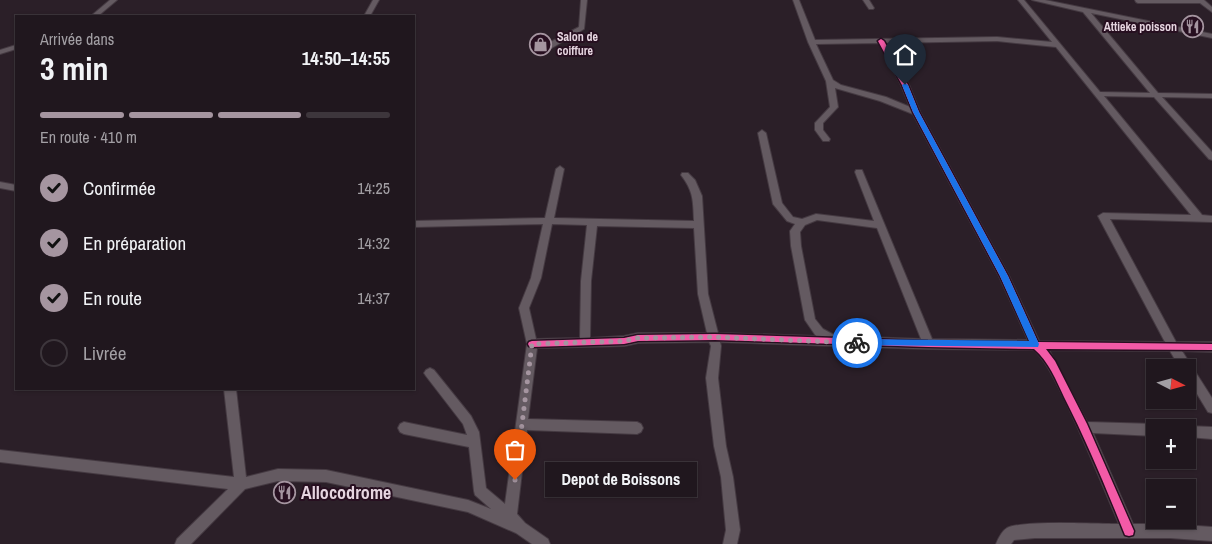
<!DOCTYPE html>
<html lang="fr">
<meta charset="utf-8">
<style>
:root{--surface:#20171e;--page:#2d242b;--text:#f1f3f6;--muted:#a29fa4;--line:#3d363c;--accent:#a595a0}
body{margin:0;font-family:"Archivo Narrow",sans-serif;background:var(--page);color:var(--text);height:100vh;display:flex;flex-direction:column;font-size:19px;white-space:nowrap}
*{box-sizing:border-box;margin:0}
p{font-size:16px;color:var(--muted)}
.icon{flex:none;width:28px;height:28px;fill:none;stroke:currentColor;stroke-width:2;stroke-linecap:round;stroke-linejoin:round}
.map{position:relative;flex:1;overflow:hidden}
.details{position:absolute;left:15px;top:15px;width:400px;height:375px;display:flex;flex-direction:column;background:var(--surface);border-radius:0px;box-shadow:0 1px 4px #0004,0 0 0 1px var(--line)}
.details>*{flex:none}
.needle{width:32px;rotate:96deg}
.buttons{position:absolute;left:1146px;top:359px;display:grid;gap:10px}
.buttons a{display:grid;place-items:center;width:50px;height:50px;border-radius:0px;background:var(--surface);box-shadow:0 1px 4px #0004,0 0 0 1px var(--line);font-size:25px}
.pin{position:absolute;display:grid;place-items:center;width:42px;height:42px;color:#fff;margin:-51px -21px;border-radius:50% 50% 50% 0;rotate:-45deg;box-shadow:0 0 5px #0007}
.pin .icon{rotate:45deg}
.courier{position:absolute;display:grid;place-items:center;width:50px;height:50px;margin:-25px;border:4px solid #1a73e8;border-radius:50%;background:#fff;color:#222;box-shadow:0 1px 6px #0007}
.bubble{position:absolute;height:35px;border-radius:0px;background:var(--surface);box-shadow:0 1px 4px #0004,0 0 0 1px var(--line);font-size:16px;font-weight:700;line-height:35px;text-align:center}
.overview em{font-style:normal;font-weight:700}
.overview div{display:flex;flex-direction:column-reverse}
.overview{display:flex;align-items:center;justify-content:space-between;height:85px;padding:0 25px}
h1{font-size:32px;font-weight:700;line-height:38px}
.bar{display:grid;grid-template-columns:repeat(4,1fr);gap:8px 5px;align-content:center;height:60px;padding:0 25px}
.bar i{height:6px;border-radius:4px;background:var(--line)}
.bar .current{background:var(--accent)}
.bar p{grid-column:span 4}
ol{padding:0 25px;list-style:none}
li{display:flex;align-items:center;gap:15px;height:55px}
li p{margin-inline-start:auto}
li .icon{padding:5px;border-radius:50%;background:var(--accent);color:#111;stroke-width:4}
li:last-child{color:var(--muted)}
li i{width:28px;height:28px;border:2px solid var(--line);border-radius:50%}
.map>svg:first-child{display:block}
</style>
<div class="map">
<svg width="1212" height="544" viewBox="0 0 1212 544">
<rect width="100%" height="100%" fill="#2b1f28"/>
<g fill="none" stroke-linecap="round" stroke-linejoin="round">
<defs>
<g id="minor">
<path d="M110,0H117L98,16H91Z"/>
<path d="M373,0H379L370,16H364Z"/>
<path d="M581,0H587L584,29L550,49L534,50V46L545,45L579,27Z"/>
<path d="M793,0H799L815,40L997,37L1052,42L1018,0H1024L1100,92L1150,93L1083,12L1032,0H1045L1212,34V38L1091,13L1158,93L1212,94V98L1162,97L1212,152V160L1209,159L1154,97L1104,96L1202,215L1212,216V222L1110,219L1176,342H1212V352L1182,351L1212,398V413L1208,412L1188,379V368H1180L1170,351L1049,350L1087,422L1155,424L1159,426L1160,428H1155V436L1093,433L1133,524H1170L1212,527V541L1170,538H1035L1014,540L1011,544H996C998,539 1002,531 1007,528C1022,520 1098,524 1119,524C1101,482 1084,439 1064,398C1055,381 1048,363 1034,350L928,349L720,342L721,346L718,378L726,446L733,477L740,530L737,544H723L726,530L721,477L714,446L706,378L711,346L709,342L638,343L624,346L537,348L528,419L637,422L641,424L643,428L641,432L637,434L527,430L517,514L525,523L548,539L550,544H532L516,533L468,512L326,482L278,481L245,489L191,544H175L177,539L228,489L0,462V450L234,477L224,389H236L246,477L278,469L326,470L468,500L491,509L475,495L474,491L469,447L404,434L400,432L398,428L400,424L404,422L467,435L463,424L426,376L424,373L426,370L430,368L434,370L471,416L479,432L486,488L505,504L527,344L519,308L531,278L543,224L414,227V221L545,218L556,169L560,166L564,169L554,218L694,221C693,201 694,192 681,175L682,173H688L695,180L702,196L708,294L718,333L816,336L805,320L791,246L790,231L795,224L787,221L773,204L758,133L762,130L766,133L782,203L793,217L802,219L816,214L874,221L855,172L856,170H862L932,339L1028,340L999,276L913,114L880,101L835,88L838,107L823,123V130L830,139L829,141H823L815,130V123L830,107L826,81L808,42ZM997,41L1056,47L1191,215L1103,213L1098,216L1165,342L1039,341L1009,276L920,112L909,85L886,43ZM879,43L901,85L910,107L886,97L841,85L833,80L816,44ZM817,220L877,228L921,339L836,336L823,329L815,319L801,246L800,232L805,225ZM552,224L587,225L581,281L580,338L536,339L529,308L541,278ZM597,226L694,228L698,294L707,333H638L624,336L590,338L591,281Z"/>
<path d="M863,0H869L874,8L873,9H869Z"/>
<path d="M1135,0H1204L1212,7V12L1200,3H1138L1136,2Z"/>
<path d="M16,45V49L0,54V50Z"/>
<path d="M0,182L16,185V191L0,188Z"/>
<path d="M1188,426L1212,427V439L1188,437V428H1185Z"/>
</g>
</defs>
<use href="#minor" stroke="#453a42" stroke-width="2"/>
<use href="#minor" fill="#645a61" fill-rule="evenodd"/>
<defs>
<path id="cycleway" d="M881,39L884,41L908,85L919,112L1008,276L1038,342L1212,344V350L1046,349L1055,361L1087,424L1134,531L1133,535L1129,536L1125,535C1106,488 1087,442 1064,397C1056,380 1049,362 1034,349L928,347L715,340L638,341L624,344L532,347L529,346L528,344L529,342L532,341L624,338L638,335L715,334L928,341L1030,342L1000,276L913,112L902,85L878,41Z"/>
</defs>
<use href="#cycleway" stroke="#270f20" stroke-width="3"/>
<use href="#cycleway" fill="#f35aa7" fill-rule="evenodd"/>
</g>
<path fill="#1a73e8" d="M905,83L908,85L919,112L1008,276L1039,344L1038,347L853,345V340L857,339L1029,341L1000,276L913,112L902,85Z"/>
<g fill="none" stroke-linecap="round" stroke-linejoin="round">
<path stroke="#a595a0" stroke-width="5" stroke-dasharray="0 9" d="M515,480L532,344L624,341L638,338L715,337L857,343"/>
</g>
<defs>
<symbol id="restaurant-ring" viewBox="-11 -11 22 22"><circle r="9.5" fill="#270f20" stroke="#a595a0" stroke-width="1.5"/><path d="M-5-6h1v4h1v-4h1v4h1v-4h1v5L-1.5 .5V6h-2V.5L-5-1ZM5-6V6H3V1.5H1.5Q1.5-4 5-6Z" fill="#a595a0"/></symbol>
<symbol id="shop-ring" viewBox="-11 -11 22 22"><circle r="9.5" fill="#270f20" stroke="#a595a0" stroke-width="1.5"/><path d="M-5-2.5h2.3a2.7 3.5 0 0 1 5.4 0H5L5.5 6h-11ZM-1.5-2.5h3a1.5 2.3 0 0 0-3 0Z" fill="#a595a0"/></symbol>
</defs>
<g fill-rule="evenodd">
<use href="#restaurant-ring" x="1180" y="14" width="25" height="25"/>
<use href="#shop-ring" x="528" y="32" width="25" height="25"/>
<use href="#restaurant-ring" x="272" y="480" width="25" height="25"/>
</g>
<g text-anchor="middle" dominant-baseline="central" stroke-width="4" stroke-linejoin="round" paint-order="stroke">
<g font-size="12" font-weight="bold" fill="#e6d5e0" stroke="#270f20" text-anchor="end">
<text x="1177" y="27">Attieke poisson</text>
<text x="557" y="37" text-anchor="start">Salon de<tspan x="557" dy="14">coiffure</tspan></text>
</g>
<g font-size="18" font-weight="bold" fill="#e6d5e0" stroke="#270f20" text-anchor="start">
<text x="301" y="492">Allocodrome</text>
</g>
</g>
</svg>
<div class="buttons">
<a><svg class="needle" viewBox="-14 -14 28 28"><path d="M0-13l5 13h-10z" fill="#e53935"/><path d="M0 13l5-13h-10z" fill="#a29fa4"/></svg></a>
<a>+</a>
<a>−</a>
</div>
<div class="pin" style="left:515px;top:480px;background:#ea580c"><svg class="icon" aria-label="bag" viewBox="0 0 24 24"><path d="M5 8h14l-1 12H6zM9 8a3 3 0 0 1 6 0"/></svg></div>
<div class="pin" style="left:905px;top:85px;background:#1f2937"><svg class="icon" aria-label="home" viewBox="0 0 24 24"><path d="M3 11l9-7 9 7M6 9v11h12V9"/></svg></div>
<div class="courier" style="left:857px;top:343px"><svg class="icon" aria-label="bike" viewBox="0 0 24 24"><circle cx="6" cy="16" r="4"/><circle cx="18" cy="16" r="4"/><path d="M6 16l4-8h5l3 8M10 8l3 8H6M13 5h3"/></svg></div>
<div class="bubble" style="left:545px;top:462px;width:152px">Depot de Boissons</div>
<section class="details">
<div class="overview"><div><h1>3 min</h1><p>Arrivée dans</p></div><em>14:50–14:55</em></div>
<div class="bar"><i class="current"></i><i class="current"></i><i class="current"></i><i></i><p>En route · 410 m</p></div>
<ol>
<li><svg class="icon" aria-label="check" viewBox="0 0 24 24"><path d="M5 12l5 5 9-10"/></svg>Confirmée<p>14:25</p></li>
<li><svg class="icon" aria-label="check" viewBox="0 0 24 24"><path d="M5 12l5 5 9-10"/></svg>En préparation<p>14:32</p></li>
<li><svg class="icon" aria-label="check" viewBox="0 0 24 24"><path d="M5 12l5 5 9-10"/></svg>En route<p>14:37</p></li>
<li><i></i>Livrée</li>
</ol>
</section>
</div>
